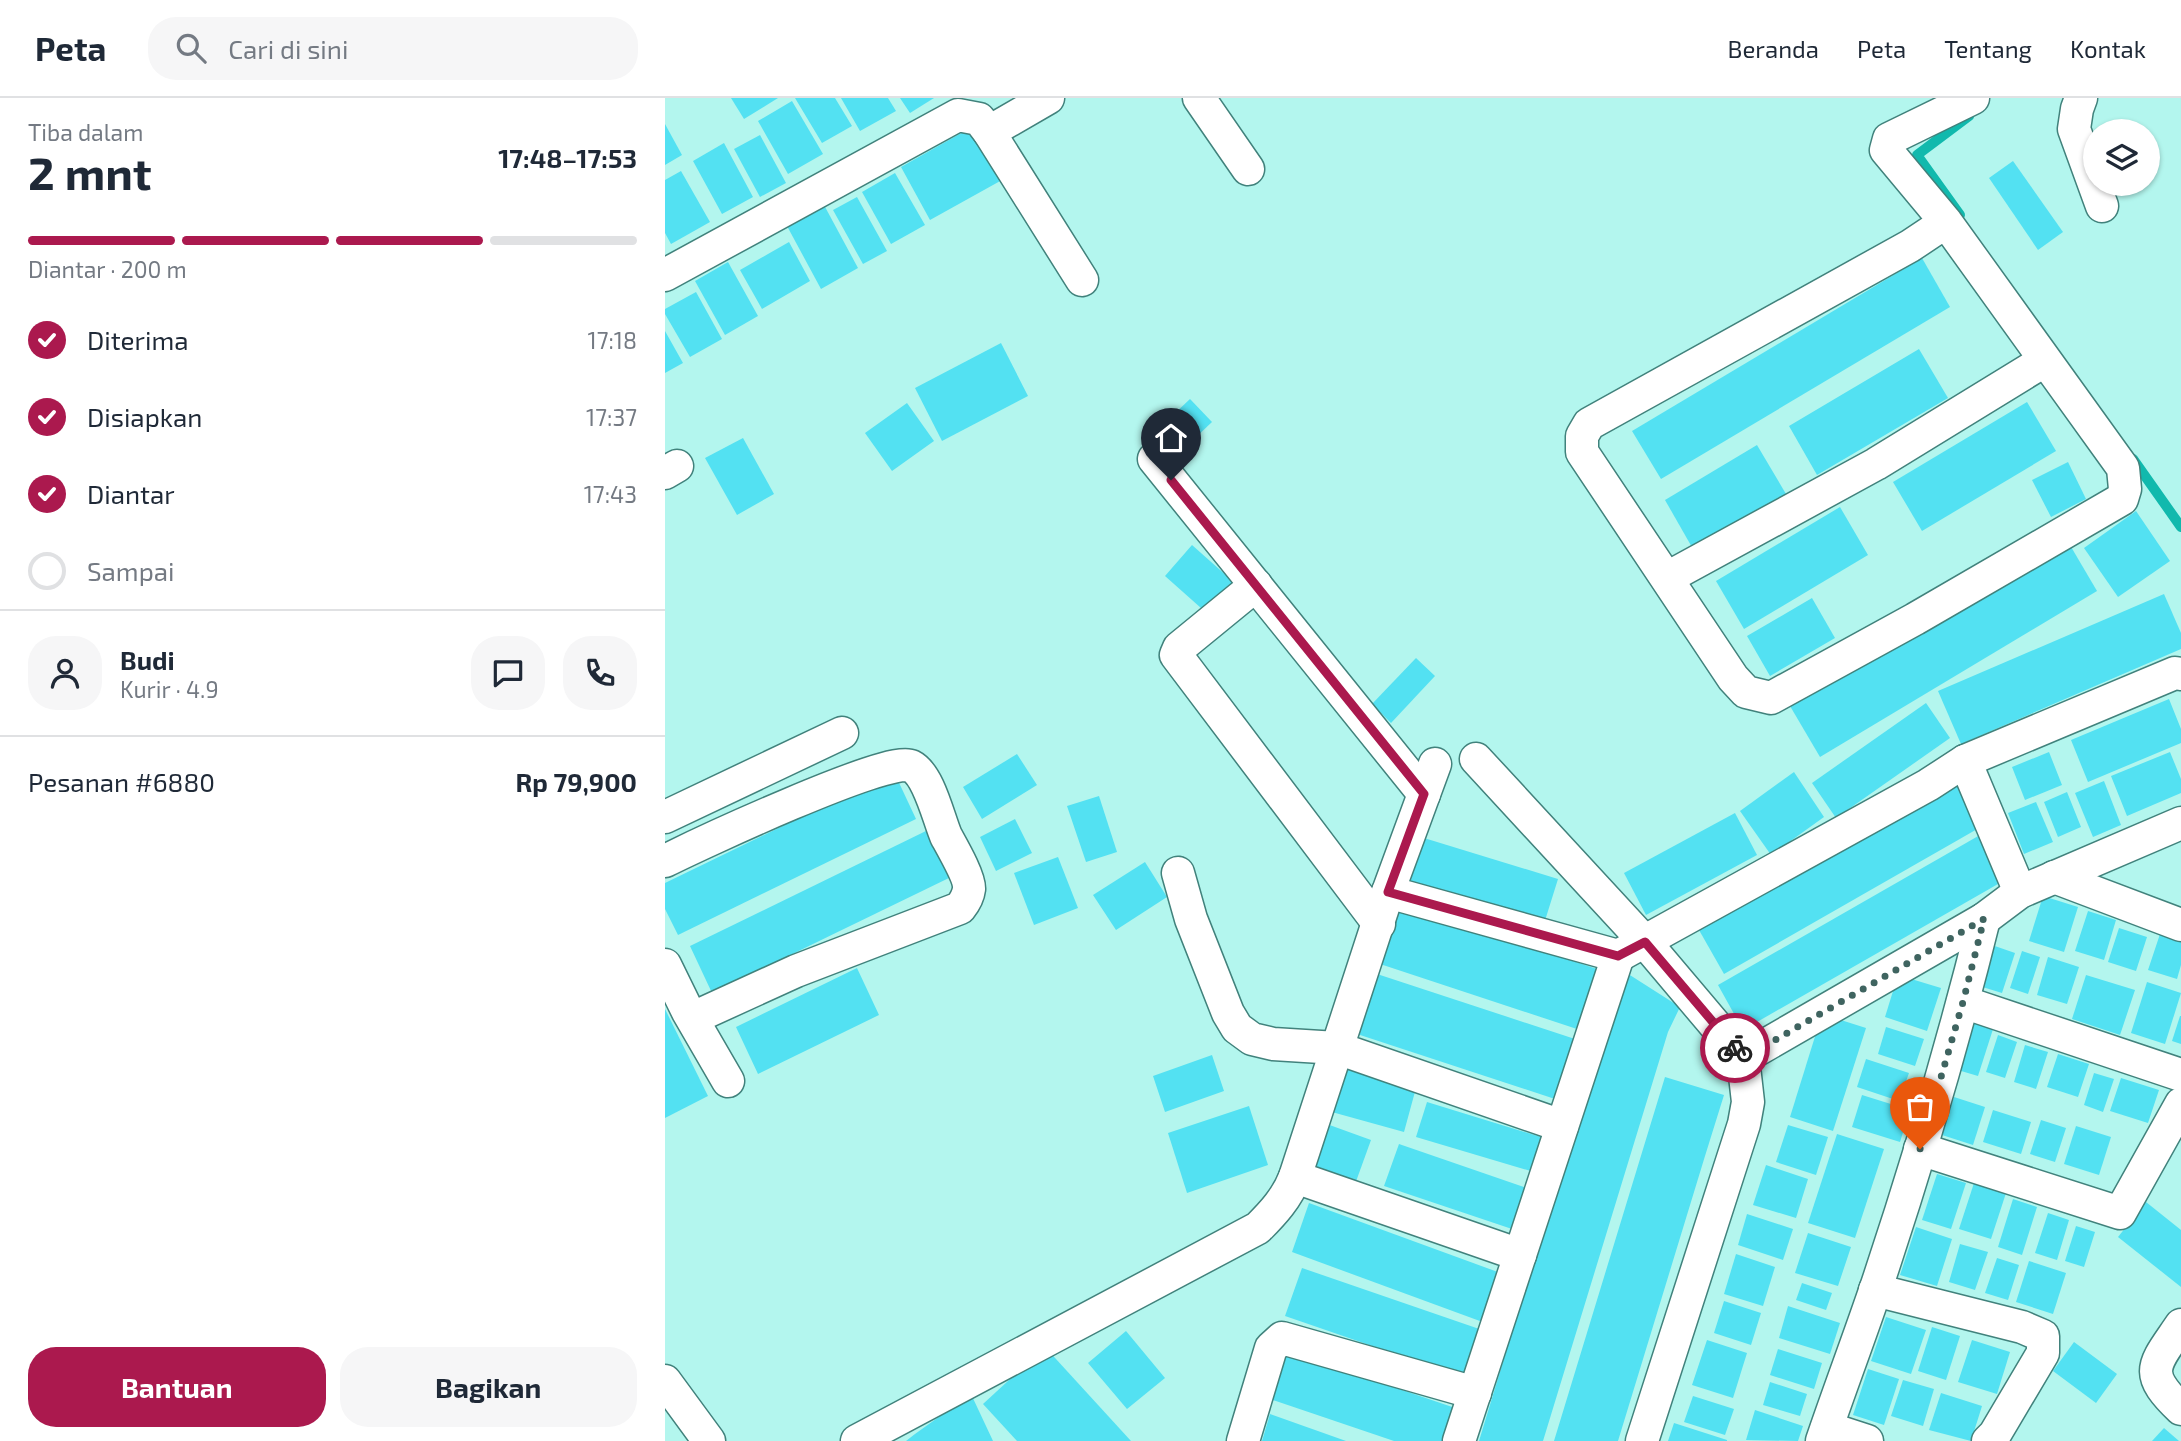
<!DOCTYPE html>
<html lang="id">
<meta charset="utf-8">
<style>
:root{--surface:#fff;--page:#f6f6f7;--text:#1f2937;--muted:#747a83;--line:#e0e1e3;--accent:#ab194e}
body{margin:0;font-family:"Exo 2",sans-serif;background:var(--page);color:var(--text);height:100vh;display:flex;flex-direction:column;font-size:26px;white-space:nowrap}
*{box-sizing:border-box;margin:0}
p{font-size:23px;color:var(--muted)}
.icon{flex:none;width:38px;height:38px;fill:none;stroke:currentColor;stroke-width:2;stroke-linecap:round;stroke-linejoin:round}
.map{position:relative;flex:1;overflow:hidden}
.side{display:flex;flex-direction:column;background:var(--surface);width:665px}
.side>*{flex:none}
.controls{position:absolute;left:1418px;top:21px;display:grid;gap:14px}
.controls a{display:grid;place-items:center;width:77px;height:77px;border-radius:50%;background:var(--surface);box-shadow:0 2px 5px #0004;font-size:35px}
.pin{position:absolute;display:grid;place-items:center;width:60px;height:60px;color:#fff;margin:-72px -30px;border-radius:50% 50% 50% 0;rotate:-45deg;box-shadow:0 0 7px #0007}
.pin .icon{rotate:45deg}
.courier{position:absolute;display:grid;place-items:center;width:70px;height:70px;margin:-35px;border:5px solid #ab194e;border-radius:50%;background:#fff;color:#222;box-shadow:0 2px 9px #0007}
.overview em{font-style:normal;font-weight:700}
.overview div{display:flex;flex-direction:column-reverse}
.overview{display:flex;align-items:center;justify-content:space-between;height:119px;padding:0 28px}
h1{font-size:46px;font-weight:700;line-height:52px}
.bar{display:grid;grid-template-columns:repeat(4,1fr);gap:10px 7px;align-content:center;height:84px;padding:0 28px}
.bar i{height:9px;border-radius:5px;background:var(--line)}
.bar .current{background:var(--accent)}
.bar p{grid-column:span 4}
.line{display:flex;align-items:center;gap:18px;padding:0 28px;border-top:2px solid var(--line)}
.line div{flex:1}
.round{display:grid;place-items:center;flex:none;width:74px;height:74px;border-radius:28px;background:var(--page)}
ol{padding:0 28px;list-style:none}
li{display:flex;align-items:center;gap:21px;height:77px}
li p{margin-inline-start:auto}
li .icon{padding:7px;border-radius:50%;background:var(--accent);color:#fff;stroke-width:4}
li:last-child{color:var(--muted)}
li i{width:38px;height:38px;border:4px solid var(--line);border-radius:50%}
.primary-button{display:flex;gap:14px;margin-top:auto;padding:14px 28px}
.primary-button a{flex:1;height:80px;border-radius:28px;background:var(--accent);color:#fff;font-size:28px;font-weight:700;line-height:80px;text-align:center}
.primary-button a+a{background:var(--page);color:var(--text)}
header{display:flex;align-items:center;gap:42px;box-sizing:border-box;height:98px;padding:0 35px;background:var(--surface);border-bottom:2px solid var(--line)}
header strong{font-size:33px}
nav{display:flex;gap:38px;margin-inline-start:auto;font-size:24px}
.search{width:490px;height:63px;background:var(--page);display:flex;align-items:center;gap:18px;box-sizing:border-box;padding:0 24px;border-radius:28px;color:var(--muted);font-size:26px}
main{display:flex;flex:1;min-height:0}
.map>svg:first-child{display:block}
</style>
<header>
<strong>Peta</strong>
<div class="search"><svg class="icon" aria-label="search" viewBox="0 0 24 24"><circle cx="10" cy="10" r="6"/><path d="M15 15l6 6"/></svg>Cari di sini</div>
<nav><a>Beranda</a><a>Peta</a><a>Tentang</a><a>Kontak</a></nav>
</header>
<main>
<section class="side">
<div class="overview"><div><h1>2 mnt</h1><p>Tiba dalam</p></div><em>17:48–17:53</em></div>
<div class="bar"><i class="current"></i><i class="current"></i><i class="current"></i><i></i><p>Diantar · 200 m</p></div>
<ol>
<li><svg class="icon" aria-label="check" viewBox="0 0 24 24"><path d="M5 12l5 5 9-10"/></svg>Diterima<p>17:18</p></li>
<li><svg class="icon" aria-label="check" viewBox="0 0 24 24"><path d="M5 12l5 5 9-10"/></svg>Disiapkan<p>17:37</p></li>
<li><svg class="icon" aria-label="check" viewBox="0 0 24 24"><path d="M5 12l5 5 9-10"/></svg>Diantar<p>17:43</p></li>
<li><i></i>Sampai</li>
</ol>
<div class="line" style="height:126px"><a class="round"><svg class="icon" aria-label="person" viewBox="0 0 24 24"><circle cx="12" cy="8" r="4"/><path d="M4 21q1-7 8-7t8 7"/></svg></a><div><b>Budi</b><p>Kurir · 4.9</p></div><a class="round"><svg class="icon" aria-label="chat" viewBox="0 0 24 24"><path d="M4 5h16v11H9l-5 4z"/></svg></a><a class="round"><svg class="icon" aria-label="phone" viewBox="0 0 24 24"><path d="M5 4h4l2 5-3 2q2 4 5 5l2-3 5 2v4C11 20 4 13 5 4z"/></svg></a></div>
<div class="line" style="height:91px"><div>Pesanan #6880</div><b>Rp 79,900</b></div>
<div class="primary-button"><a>Bantuan</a><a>Bagikan</a></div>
</section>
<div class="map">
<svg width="1516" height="1343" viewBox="0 0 1516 1343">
<rect width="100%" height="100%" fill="#b3f6ee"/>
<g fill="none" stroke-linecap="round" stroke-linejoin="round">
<g stroke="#11b9ad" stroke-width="10">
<path d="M1295,117L1252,57L1304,18L1303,15"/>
<path d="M1468,361L1516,429"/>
</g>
</g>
<g fill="#53e1f2">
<path d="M66,0H113L79,21Z"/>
<path d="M130,0H170L187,28L157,45Z"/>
<path d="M176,0H223L231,13L195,33Z"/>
<path d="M235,0H269L245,15Z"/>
<path d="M127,3L158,56L123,76L93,23Z"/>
<path d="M0,26L17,57L0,67Z"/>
<path d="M307,29L337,82L265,122L236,69Z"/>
<path d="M95,37L121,85L95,99L69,51Z"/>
<path d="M59,45L88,99L57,116L28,63Z"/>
<path d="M1348,63L1398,134L1373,152L1324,80Z"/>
<path d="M16,73L45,124L6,146L0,135V82Z"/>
<path d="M230,75L260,127L226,146L197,94Z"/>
<path d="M192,99L222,153L198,166L168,112Z"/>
<path d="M159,107L193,170L156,191L122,128Z"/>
<path d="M124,144L145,183L97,211L75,172Z"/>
<path d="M1257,160L1285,209L996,381L967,333Z"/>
<path d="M63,164L93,218L60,237L30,183Z"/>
<path d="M31,194L57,241L25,259L0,216V211Z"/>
<path d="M0,233L18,265L0,275Z"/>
<path d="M336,245L363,298L277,343L250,290Z"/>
<path d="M1254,251L1283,300L1152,377L1124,328Z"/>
<path d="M525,301L547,324L509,360L487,337Z"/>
<path d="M1362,304L1391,353L1257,433L1228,384Z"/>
<path d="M242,305L269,343L227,373L200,335Z"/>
<path d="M78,340L109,396L72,417L40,360Z"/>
<path d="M1092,347L1121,396L1028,451L1000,402Z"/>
<path d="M1403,364L1421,401L1386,419L1367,382Z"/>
<path d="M1175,409L1203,457L1079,531L1051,483Z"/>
<path d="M1471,413L1505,463L1453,499L1419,450Z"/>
<path d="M1402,442L1432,493L1155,659L1125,608Z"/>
<path d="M527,447L572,487L545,518L500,478Z"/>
<path d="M1499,496L1516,535V551L1296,646L1273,593Z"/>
<path d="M1147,500L1170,540L1105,578L1082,538Z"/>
<path d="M751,560L770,578L726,625L707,606Z"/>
<path d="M1504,601L1516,631V645L1423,684L1406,642Z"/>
<path d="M1261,605L1285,640L1171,720L1147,685Z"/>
<path d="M1384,654L1397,687L1360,702L1347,669Z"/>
<path d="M1505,654L1516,681V695L1462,718L1446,678Z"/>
<path d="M352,656L372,687L317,721L298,689Z"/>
<path d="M229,674L251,721L13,837L0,811V785Z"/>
<path d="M1129,674L1159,719L1106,757L1075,713Z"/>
<path d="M1295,682L1321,726L1059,876L1034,832Z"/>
<path d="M1439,683L1456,727L1428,739L1410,695Z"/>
<path d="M1402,694L1416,729L1393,739L1379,704Z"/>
<path d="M434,698L452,754L421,764L402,708Z"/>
<path d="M1371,704L1388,744L1359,756L1343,715Z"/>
<path d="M1070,715L1092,757L981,817L959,775Z"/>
<path d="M350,721L367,755L331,773L315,739Z"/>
<path d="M263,732L286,779L47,895L25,848Z"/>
<path d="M1315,737L1340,782L1078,932L1053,887Z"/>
<path d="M759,740L893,781L878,829L744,788Z"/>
<path d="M393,759L413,810L369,827L349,775Z"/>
<path d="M480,764L502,799L451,832L428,797Z"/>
<path d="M1378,798L1413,809L1399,854L1364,843Z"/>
<path d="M731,805L935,872L915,932L712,865Z"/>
<path d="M1423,813L1451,822L1439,862L1410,853Z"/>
<path d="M1454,830L1482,839L1471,873L1443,864Z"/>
<path d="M1495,836L1516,842V867L1512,881L1483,872Z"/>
<path d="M1324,846L1350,855L1337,895L1311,887Z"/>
<path d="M1357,853L1375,859L1363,896L1345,890Z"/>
<path d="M1383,859L1414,869L1402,906L1372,897Z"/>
<path d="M192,870L214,917L93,976L71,929Z"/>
<path d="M957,872L1015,909L1003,934L878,1343H814Z"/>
<path d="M709,875L913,942L893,1002L689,935Z"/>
<path d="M1233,877L1276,890L1262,933L1220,919Z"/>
<path d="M1421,877L1470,892L1455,937L1407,921Z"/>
<path d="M1482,884L1516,895L1500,946L1466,935Z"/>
<path d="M0,911L43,998L0,1020Z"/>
<path d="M1157,916L1201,930L1168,1033L1125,1019Z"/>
<path d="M1515,918H1516V946L1507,943Z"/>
<path d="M1302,919L1329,928L1313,978L1286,970Z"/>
<path d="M1221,929L1259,941L1250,968L1213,956Z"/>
<path d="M1333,937L1352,944L1340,980L1321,974Z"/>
<path d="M1360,947L1383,954L1371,991L1349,984Z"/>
<path d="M1393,956L1424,966L1413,999L1382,989Z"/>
<path d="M547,957L559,993L500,1014L488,978Z"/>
<path d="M1201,961L1244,975L1234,1003L1192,989Z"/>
<path d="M668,967L751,990L739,1034L656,1011Z"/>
<path d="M1429,975L1449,981L1438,1014L1419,1007Z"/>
<path d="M1000,979L1059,997L1040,1058L953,1343H889Z"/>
<path d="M1456,980L1494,992L1483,1025L1445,1013Z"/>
<path d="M1197,997L1245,1012L1235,1044L1187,1029Z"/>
<path d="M1289,999L1320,1009L1308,1047L1277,1037Z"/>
<path d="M762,1004L879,1040L869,1074L751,1039Z"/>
<path d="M584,1008L603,1067L522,1095L503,1035Z"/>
<path d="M1328,1012L1366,1024L1356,1056L1318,1044Z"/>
<path d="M1376,1022L1401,1030L1390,1064L1365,1056Z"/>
<path d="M659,1025L706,1042L689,1089L642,1071Z"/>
<path d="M1123,1027L1163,1039L1151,1077L1111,1064Z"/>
<path d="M1411,1028L1446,1039L1434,1077L1399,1066Z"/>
<path d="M1172,1036L1219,1051L1190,1140L1143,1125Z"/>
<path d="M734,1046L862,1090L847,1131L719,1088Z"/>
<path d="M1101,1067L1143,1081L1131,1120L1088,1107Z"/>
<path d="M1272,1076L1301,1085L1286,1131L1257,1122Z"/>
<path d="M1309,1085L1341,1095L1326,1141L1294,1131Z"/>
<path d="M1348,1101L1372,1109L1357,1157L1333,1149Z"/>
<path d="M1481,1104L1516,1132V1189L1453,1139Z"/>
<path d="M644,1105L841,1177L823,1226L627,1154Z"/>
<path d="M1383,1115L1404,1122L1392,1162L1370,1155Z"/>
<path d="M1082,1116L1128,1131L1118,1162L1073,1147Z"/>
<path d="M1411,1128L1430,1134L1419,1169L1400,1163Z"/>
<path d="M1251,1129L1287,1141L1272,1188L1235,1177Z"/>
<path d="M1143,1135L1186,1149L1173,1188L1130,1175Z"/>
<path d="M1295,1146L1323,1154L1310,1192L1284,1184Z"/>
<path d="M1071,1156L1110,1169L1098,1208L1059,1196Z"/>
<path d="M1332,1160L1354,1167L1343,1202L1320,1195Z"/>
<path d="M1364,1163L1401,1175L1388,1216L1351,1204Z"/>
<path d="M637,1170L823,1234L806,1282L620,1218Z"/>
<path d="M1137,1185L1167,1195L1161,1212L1131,1202Z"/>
<path d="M1059,1203L1096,1215L1086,1247L1049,1235Z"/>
<path d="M1123,1208L1175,1225L1165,1256L1114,1240Z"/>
<path d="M1221,1219L1261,1232L1246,1276L1206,1263Z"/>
<path d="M1267,1229L1295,1238L1281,1282L1253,1273Z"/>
<path d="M461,1233L500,1280L462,1311L423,1265Z"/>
<path d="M1042,1242L1082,1255L1068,1300L1027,1287Z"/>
<path d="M1307,1242L1345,1254L1332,1296L1293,1284Z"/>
<path d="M1409,1244L1452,1276L1431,1305L1388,1273Z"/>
<path d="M380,1249L466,1343H352L318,1306Z"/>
<path d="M616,1251L802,1314L792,1343H729L599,1299Z"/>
<path d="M1113,1251L1157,1265L1149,1291L1105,1277Z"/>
<path d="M1203,1271L1234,1281L1219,1327L1188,1317Z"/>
<path d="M1238,1282L1269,1291L1258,1328L1226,1318Z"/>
<path d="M1105,1284L1142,1296L1135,1318L1098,1307Z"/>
<path d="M1276,1295L1317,1308L1306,1343L1264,1332Z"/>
<path d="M306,1296L328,1343H241L250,1336Z"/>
<path d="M1028,1298L1069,1311L1060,1337L1019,1324Z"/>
<path d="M1090,1312L1138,1328L1133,1343L1081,1342Z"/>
<path d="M605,1316L681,1343H597Z"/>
<path d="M1009,1325L1062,1342V1343H1003Z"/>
<path d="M1499,1330L1514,1343H1487Z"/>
</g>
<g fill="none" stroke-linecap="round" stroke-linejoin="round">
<defs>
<g id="street">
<path d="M534,0L583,71"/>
<path d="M1416,0L1412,11L1409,31L1437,108"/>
<path d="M324,34L383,0"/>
<path d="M1281,124L1245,148L924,326L917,338V354L1068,580L1081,594L1106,600L1250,521L1457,401L1460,391L1458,370L1281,124L1221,52L1224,41L1308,0"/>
<path d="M0,177L293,17L314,21L324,34L417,182"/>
<path d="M489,361L759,696"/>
<path d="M0,375L12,368"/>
<path d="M1002,480L1211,366L1379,263"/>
<path d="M591,487L514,550L511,557L714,826"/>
<path d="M811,661L980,844L1078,960L1083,1004L1079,1026L977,1343"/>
<path d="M1300,663L1355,794"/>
<path d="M0,719L177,635"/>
<path d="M0,763C32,747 224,657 246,668C264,677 273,719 281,738C287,749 305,780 304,791C303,799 299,805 295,810L131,873L28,920"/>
<path d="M513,775L526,821L563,915L572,930L587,941L608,946L672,950L897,1028"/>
<path d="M1389,779L1516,827"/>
<path d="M723,794L953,858L1263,687L1300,663L1510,575L1516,576"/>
<path d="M0,867L23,914L63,983"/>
<path d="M1298,904L1516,977"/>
<path d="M1078,960L1319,821L1355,794L1516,725"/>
<path d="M1255,1051L1455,1115L1516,1006"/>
<path d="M630,1079L855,1157"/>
<path d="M1210,1192L1357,1229L1378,1238V1255L1330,1336L1323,1343"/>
<path d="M1516,1227C1489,1267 1477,1274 1516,1311"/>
<path d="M0,1283L44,1343"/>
<path d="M1162,1330L1202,1343"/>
<path d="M192,1343L593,1130C608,1115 622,1100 630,1079L723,794L770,666"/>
<path d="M578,1343L606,1250L617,1240L810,1295"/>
<path d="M794,1343L953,858"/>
<path d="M1157,1343C1174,1293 1193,1243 1210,1193C1251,1071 1288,946 1319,821"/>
</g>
</defs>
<use href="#street" stroke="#41827c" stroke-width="35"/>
<use href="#street" stroke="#fff" stroke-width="32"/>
</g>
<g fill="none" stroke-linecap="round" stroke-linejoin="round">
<path stroke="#3f6460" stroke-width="7" stroke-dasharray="0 12.6" d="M1070,950L1079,960L1319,821L1298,904L1255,1051"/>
<path stroke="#ab194e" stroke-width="9" d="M506,382L759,696L723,794L953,858L980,844L1070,950"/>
</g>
</svg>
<div class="controls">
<a><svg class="icon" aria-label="layers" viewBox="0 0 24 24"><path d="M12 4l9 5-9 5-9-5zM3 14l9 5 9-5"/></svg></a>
</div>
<div class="pin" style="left:1255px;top:1051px;background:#ea580c"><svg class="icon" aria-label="bag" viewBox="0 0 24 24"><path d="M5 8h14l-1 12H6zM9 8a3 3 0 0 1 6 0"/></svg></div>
<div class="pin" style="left:506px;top:382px;background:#1f2937"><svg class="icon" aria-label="home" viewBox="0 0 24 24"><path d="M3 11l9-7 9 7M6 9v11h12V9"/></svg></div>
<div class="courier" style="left:1070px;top:950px"><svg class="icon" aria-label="bike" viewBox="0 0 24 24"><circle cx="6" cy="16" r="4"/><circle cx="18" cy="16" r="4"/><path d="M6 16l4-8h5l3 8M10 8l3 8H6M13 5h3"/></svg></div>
</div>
</main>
